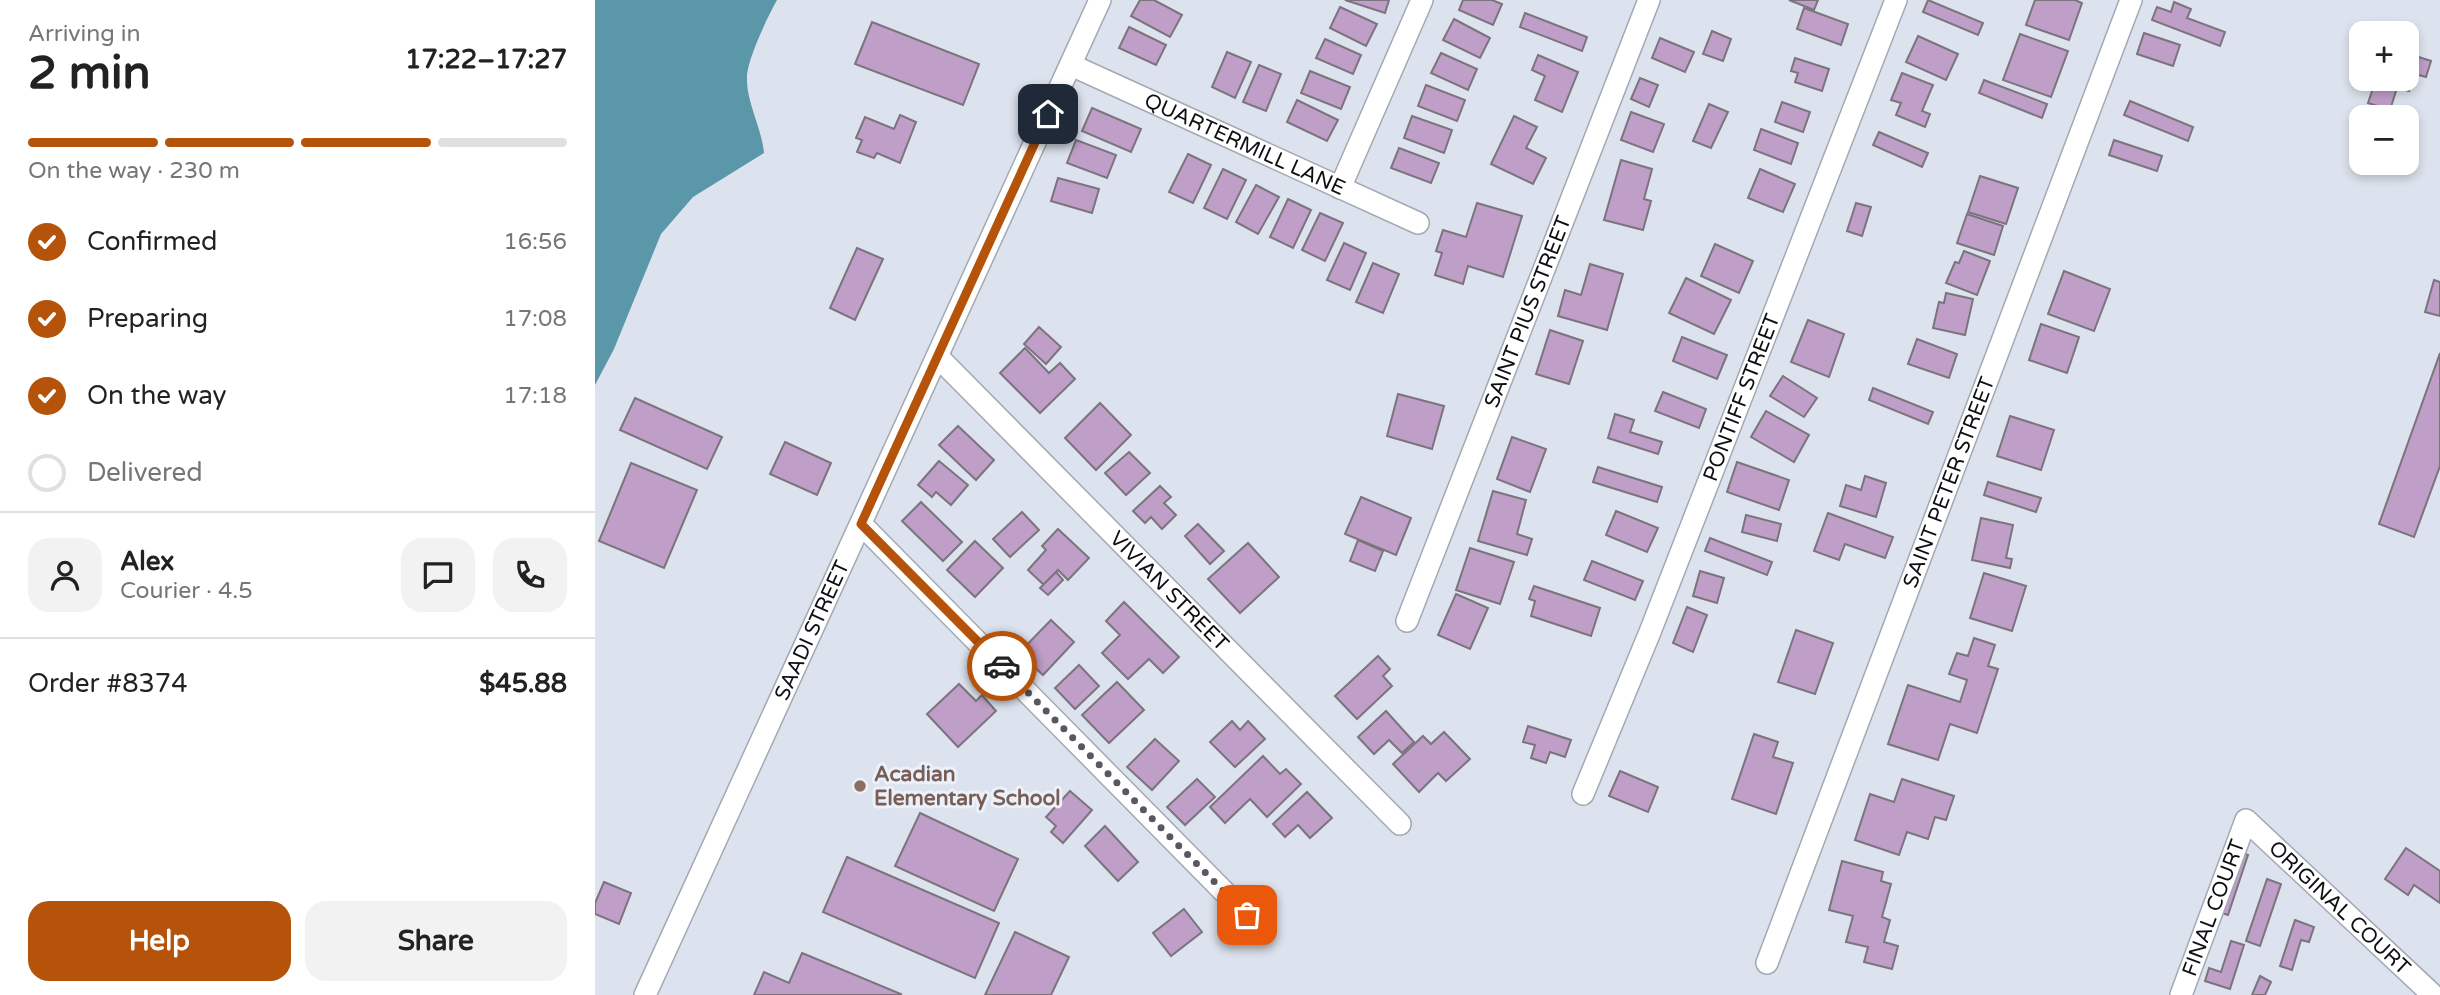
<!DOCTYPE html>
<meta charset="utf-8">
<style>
:root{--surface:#fff;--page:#f2f2f2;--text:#222;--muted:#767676;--line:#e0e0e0;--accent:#b45309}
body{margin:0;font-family:"Varela Round",sans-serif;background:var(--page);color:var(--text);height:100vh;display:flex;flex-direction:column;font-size:26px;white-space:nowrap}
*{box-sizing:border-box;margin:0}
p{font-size:23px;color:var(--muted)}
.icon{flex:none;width:38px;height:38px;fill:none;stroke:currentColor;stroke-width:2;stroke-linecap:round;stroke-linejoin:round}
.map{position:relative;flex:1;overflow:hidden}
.drawer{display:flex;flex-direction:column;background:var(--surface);width:595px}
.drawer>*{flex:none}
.buttons{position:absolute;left:1754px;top:21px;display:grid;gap:14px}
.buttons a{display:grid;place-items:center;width:70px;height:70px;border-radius:14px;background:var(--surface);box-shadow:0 4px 10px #0003;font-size:35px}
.pin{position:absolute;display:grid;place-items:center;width:60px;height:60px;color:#fff;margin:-30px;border-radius:14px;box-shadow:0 4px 10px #0006}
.courier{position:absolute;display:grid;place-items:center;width:70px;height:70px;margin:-35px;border:5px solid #b45309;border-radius:50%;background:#fff;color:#222;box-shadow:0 2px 9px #0007}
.overview em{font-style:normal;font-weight:700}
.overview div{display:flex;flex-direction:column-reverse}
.overview{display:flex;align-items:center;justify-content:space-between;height:119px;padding:0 28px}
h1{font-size:46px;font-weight:700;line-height:52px}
.bar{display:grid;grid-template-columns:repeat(4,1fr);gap:10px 7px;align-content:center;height:84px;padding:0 28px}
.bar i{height:9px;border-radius:5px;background:var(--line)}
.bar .current{background:var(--accent)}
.bar p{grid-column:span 4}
.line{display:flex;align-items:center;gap:18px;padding:0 28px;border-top:2px solid var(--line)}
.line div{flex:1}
.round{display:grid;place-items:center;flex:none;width:74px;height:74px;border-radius:21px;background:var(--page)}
ol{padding:0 28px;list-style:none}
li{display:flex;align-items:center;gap:21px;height:77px}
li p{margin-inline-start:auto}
li .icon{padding:7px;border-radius:50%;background:var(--accent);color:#fff;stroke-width:4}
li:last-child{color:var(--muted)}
li i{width:38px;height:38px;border:4px solid var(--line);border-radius:50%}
.button{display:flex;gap:14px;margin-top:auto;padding:14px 28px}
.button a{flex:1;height:80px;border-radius:21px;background:var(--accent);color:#fff;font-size:28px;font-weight:700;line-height:80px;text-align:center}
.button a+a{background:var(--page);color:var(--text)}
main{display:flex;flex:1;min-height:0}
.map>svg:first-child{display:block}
</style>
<main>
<section class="drawer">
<div class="overview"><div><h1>2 min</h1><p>Arriving in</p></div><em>17:22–17:27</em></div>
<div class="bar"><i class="current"></i><i class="current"></i><i class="current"></i><i></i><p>On the way · 230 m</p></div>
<ol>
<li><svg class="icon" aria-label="check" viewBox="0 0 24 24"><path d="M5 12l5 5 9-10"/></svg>Confirmed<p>16:56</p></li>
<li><svg class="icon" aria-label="check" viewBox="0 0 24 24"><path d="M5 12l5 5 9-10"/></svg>Preparing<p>17:08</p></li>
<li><svg class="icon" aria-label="check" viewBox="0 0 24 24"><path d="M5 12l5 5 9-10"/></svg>On the way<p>17:18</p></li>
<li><i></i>Delivered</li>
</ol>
<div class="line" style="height:126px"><a class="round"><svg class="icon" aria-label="person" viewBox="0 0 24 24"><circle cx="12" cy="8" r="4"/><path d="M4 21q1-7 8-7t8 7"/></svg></a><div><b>Alex</b><p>Courier · 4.5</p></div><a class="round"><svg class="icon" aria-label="chat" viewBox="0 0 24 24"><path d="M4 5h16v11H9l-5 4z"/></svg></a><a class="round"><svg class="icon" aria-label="phone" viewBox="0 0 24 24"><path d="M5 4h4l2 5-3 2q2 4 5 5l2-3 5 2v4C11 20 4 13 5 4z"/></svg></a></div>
<div class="line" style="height:91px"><div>Order #8374</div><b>$45.88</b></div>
<div class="button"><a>Help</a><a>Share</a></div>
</section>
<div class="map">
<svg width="1845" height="995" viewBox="0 0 1845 995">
<rect width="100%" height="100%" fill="#dde3ee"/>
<path fill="#5997a9" d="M0,0H182C173,16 152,60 152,77C151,102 167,128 169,153L98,197L66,234L19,349L0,385Z"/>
<g fill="#bf9ec8" stroke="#7b747d" stroke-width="2">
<path d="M545,0H559L587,15L575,37L536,16Z"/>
<path d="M750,0H794L790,13Z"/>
<path d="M868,0H897L907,4L898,25L864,10Z"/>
<path d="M1194,0H1223L1219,10Z"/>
<path d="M1333,0L1388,23L1383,35L1328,12Z"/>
<path d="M1440,0H1480L1487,3L1474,40L1431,25Z"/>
<path d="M1579,2L1596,9L1592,18L1630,32L1625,46L1557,20L1562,7L1576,12Z"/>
<path d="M745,7L782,24L771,46L735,28Z"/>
<path d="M1209,8L1253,24L1246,45L1202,29Z"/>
<path d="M930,13L992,37L987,51L925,27Z"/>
<path d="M859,19L895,38L885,58L848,40Z"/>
<path d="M277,22L384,64L368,105L260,64Z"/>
<path d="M1772,24L1800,33H1769Z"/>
<path d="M534,27L571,45L561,65L524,48Z"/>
<path d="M1117,31L1136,39L1128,61L1108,54Z"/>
<path d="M1549,33L1585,45L1578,66L1542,54Z"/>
<path d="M1425,34L1473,51L1456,97L1408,80Z"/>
<path d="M1323,36L1363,54L1351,80L1311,62Z"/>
<path d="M1065,38L1099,52L1090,72L1057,58Z"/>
<path d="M730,39L766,55L758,74L721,58Z"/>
<path d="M632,52L656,62L640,98L617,87Z"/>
<path d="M846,53L882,69L873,90L836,73Z"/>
<path d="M1811,53L1836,61L1831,77L1820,74L1814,91L1802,88L1795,110L1773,103L1779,85L1787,87L1790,79H1811Z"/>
<path d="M943,55L983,72L967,112L940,100L950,76L937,70Z"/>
<path d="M1200,58L1234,69L1227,91L1200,82L1203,73L1196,71Z"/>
<path d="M664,65L686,74L671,111L648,102Z"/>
<path d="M715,71L755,87L746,109L706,93Z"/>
<path d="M1307,73L1338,85L1327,111L1335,114L1330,127L1301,115L1306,103L1296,100Z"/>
<path d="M1045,78L1063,85L1054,107L1036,99Z"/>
<path d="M1389,80L1452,104L1447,118L1384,93Z"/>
<path d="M831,85L870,100L862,121L823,106Z"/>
<path d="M702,100L743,120L732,141L692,122Z"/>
<path d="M1535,101L1598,127L1593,141L1529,115Z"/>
<path d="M1187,102L1215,112L1208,132L1180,122Z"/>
<path d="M1114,104L1133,112L1116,148L1098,141Z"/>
<path d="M497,108L546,129L536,152L487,131Z"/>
<path d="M1036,112L1069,124L1058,152L1026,140Z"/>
<path d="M305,115L321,122L305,163L282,153L279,158L262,152L267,140L261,138L270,117L299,129Z"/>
<path d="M817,116L857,130L849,153L809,138Z"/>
<path d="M919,116L942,127L931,148L951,158L938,184L896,164Z"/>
<path d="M1166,129L1203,143L1196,164L1159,150Z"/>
<path d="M1284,132L1333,153L1327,167L1278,145Z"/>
<path d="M481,140L521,155L512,178L472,163Z"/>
<path d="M1519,140L1567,156L1562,171L1514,155Z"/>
<path d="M804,148L844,163L836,183L796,168Z"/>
<path d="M593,154L616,165L598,203L574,192Z"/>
<path d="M1026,160L1057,169L1049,199L1056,201L1048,230L1009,220Z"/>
<path d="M628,169L651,180L632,219L609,208Z"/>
<path d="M1165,169L1200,184L1188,212L1153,198Z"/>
<path d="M1385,176L1423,188L1411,224L1373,212Z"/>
<path d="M463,178L504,189L497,213L456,201Z"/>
<path d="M661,185L684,197L663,234L641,222Z"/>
<path d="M693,199L716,210L698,248L675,237Z"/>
<path d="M882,203L927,216L908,277L873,266L868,284L840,275L847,253L841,251L848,230L871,237Z"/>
<path d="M1261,203L1276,207L1267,236L1252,231Z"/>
<path d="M725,213L748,223L730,261L707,250Z"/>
<path d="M1372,214L1408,226L1399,255L1362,243Z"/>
<path d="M749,243L771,253L755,290L732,280Z"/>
<path d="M1120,244L1158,261L1144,293L1106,276Z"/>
<path d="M262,248L288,259L260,320L235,308Z"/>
<path d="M1369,251L1395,261L1382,295L1351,283L1360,262L1364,263Z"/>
<path d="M778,263L804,274L788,313L761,302Z"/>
<path d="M995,264L1028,274L1012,330L963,316L970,290L986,295Z"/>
<path d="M1469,271L1515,289L1499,331L1453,314Z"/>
<path d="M1091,278L1136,300L1119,334L1074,313Z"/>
<path d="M1839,280L1845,282V316L1830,312Z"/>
<path d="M1351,293L1378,299L1370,335L1338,328L1344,302L1349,303Z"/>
<path d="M1213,320L1249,334L1234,377L1196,362Z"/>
<path d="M1446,324L1484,337L1472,373L1434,360Z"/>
<path d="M444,327L466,347L451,364L429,344Z"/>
<path d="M955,330L988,341L974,384L941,374Z"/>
<path d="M1087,337L1132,355L1122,379L1078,361Z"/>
<path d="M1322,339L1362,354L1354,378L1313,364Z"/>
<path d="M430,348L454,373L465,363L480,379L445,413L405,373Z"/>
<path d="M1845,353V466L1819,537L1784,524Z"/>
<path d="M1188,376L1222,398L1209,417L1175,396Z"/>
<path d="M1278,388L1338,412L1333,424L1274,400Z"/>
<path d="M1068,392L1111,409L1104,428L1060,411Z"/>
<path d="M803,394L849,406L837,449L792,436Z"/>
<path d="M40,398L127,437L112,469L25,430Z"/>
<path d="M505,403L536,435L501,470L470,438Z"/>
<path d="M1171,411L1214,435L1199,462L1156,437Z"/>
<path d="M1020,414L1039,420L1035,432L1067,442L1063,454L1013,438Z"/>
<path d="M1415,416L1459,430L1446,470L1402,456Z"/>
<path d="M363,426L399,460L381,480L344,445Z"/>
<path d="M917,437L951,449L935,492L902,479Z"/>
<path d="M190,442L236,463L222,495L175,474Z"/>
<path d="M534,452L555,473L531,495L510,473Z"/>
<path d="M344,461L373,485L356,505L341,492L337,497L323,485Z"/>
<path d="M1142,462L1194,480L1184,510L1132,492Z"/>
<path d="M36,463L102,490L69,568L4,541Z"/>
<path d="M1003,467L1067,487L1062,502L998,482Z"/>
<path d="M1270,476L1291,483L1281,517L1245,506L1251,485L1266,490Z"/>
<path d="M1393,482L1446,498L1441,512L1389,495Z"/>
<path d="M565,486L576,497L569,503L581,515L567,529L556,517L550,523L538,511Z"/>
<path d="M898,491L931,500L922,534L937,539L932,555L883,541Z"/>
<path d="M766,497L816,518L801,555L750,534Z"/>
<path d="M326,502L367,542L348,561L307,521Z"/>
<path d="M1021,511L1063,528L1052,552L1011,535Z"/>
<path d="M427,512L444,530L415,557L398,539Z"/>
<path d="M1233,513L1298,537L1290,558L1250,544L1244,560L1219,551Z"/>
<path d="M1151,515L1186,524L1182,541L1147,532Z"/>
<path d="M1386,518L1418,525L1411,558L1417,559L1415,568L1377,560Z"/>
<path d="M603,524L629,551L615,564L590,536Z"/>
<path d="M463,529L494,558L473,580L463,570L449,585L433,570L451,550L447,546Z"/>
<path d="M1115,538L1177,562L1172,575L1110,551Z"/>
<path d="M763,540L788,551L780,571L755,561Z"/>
<path d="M380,541L408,568L380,597L352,570Z"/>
<path d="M653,543L684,577L645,613L613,579Z"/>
<path d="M875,548L919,562L905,604L861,590Z"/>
<path d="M997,561L1048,581L1040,600L989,580Z"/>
<path d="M1105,571L1129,578L1122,603L1098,596Z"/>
<path d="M461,572L468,580L453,595L445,588Z"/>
<path d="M1389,573L1431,586L1417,631L1375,618Z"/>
<path d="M939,586L1005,608L996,636L936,616L940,601L934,599Z"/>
<path d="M861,594L893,608L875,649L843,635Z"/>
<path d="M529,602L584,657L568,673L554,659L533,679L507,653L525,635L511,621Z"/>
<path d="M1092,607L1112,615L1098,652L1078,643Z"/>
<path d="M456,620L479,642L448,675L424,653Z"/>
<path d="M1201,630L1238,643L1220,694L1183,682Z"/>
<path d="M1379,638L1400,645L1393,666L1403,669L1382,733L1355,724L1343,760L1293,744L1313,685L1365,702L1372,680L1354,674L1362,653L1373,656Z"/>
<path d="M783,656L795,669L788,676L797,686L762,719L740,696Z"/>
<path d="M484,665L504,686L480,709L460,688Z"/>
<path d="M522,682L549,710L514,743L487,715Z"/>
<path d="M364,684L381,701L387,695L401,711L363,747L332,714Z"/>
<path d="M791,711L819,742L807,753L794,740L779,754L763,737Z"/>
<path d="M637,721L645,730L653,721L670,739L640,767L615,742Z"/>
<path d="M933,726L976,740L970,757L955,752L951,763L936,758L940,745L928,742Z"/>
<path d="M849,732L875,759L851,781L843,773L824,792L798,764L828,736L836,744Z"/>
<path d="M1159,734L1183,742L1178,757L1198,763L1181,814L1137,799Z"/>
<path d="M560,739L584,761L557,790L532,767Z"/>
<path d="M668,756L685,774L691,769L706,784L672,817L655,799L630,823L615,807Z"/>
<path d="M1025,771L1063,787L1053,812L1014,796Z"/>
<path d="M602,779L620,797L590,825L572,807Z"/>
<path d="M1307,779L1359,796L1351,820L1340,817L1333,839L1312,832L1304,855L1260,840L1275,794L1299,802Z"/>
<path d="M475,791L497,810L468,843L456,832L461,826L451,817Z"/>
<path d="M712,792L737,818L715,838L703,825L690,837L678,824Z"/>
<path d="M325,813L423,859L399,911L300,866Z"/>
<path d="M510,826L543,862L523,881L490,846Z"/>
<path d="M1811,848L1845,871V903L1819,885L1813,895L1790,879Z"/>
<path d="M1640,851L1653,855L1633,915L1621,911Z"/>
<path d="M252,857L404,923L380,978L228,912Z"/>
<path d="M1247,861L1288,872L1286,881L1296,884L1287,917L1295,920L1289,942L1303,946L1297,969L1269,962L1273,947L1251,942L1258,916L1234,910Z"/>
<path d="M1672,879L1686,884L1665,946L1651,941Z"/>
<path d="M9,882L36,893L24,924L0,914V903Z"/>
<path d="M589,909L607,932L576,956L558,933Z"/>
<path d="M1700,920L1719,927L1714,942L1706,940L1697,970L1685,966Z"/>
<path d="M420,932L474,957L456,995H390Z"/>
<path d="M1636,941L1649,945L1635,989L1610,981L1614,968L1626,972Z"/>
<path d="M207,953L306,994L305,995H159L169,972L194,983Z"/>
<path d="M1665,976L1676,982L1670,995H1657Z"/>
</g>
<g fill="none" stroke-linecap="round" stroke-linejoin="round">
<defs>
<g id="street">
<path id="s1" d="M476,65L823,223"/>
<path d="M745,188L827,0"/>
<path id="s2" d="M343,357L805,824"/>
<path d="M266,524L652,915"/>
<path id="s3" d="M812,621L1054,0"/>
<path id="s4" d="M988,794L1055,632L1301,0"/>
<path id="s5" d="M1172,963L1536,0"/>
<path id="s6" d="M50,995L505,0"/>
<path id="s7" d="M1586,995L1651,820L1838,995"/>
</g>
</defs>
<use href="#street" stroke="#a3a9b3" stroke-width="24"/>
<use href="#street" stroke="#fff" stroke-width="21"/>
</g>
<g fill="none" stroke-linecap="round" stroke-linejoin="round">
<path stroke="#565960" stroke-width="7" stroke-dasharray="0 12.6" d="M407,666L652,915"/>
<path stroke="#b45309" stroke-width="9" d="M407,666L266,524L453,114"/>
</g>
<circle fill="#8d6e63" stroke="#eaf1fb" stroke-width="2.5" cx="265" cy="786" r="7"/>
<g text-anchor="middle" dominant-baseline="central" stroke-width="6" stroke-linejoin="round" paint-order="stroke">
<g font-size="21" fill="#0d0f13" stroke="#eaf1fb">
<text stroke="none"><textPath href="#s1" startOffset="191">QUARTERMILL LANE</textPath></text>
<text stroke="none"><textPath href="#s3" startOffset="332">SAINT PIUS STREET</textPath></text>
<text stroke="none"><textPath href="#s4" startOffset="427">PONTIFF STREET</textPath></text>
<text stroke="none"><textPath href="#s5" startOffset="514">SAINT PETER STREET</textPath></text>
<text stroke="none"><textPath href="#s2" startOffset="329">VIVIAN STREET</textPath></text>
<text stroke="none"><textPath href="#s6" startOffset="401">SAADI STREET</textPath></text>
<text stroke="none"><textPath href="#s7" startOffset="93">FINAL COURT</textPath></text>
<text stroke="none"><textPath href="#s7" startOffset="315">ORIGINAL COURT</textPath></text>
</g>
<g font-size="21" font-weight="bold" fill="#785e54" stroke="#eaf1fb" text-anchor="start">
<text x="279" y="774">Acadian<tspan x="279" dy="24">Elementary School</tspan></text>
</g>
</g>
</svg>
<div class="buttons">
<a>+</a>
<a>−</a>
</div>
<div class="pin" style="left:652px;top:915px;background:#ea580c"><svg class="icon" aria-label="bag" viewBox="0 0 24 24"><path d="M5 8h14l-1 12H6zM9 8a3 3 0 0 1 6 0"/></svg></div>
<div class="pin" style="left:453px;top:114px;background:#1f2937"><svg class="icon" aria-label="home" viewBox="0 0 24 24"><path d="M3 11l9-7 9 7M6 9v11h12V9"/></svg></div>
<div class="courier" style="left:407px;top:666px"><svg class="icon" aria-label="car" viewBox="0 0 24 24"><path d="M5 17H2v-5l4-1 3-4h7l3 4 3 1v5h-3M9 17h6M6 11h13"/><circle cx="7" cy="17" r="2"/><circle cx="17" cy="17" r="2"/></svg></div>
</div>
</main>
